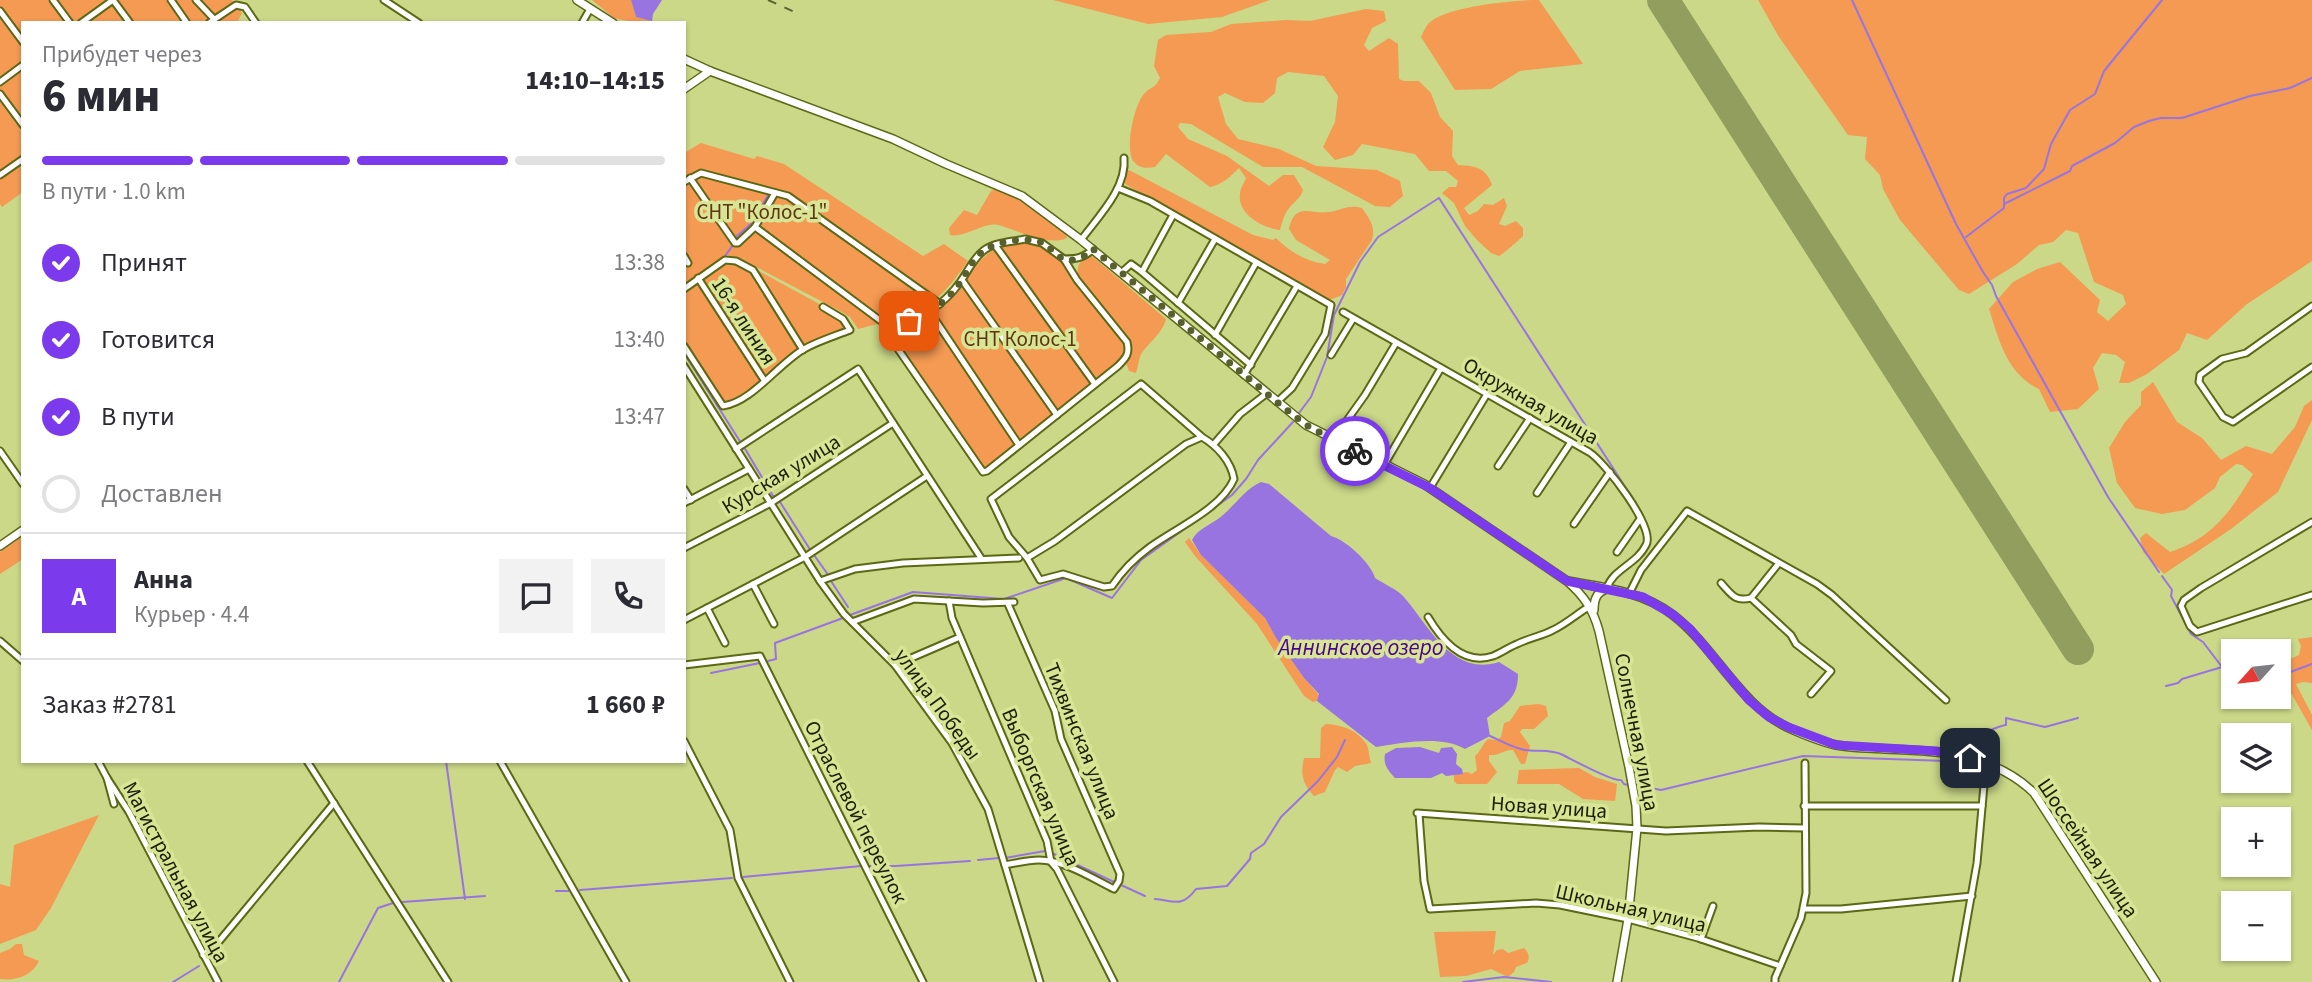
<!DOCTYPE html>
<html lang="ru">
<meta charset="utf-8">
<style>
:root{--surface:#fff;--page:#f2f2f3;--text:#2b2b33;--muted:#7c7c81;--line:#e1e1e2;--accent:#7c3aed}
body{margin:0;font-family:"Source Sans 3",sans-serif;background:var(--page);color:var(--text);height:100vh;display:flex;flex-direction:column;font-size:26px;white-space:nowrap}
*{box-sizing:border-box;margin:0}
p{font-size:23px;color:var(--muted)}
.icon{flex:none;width:38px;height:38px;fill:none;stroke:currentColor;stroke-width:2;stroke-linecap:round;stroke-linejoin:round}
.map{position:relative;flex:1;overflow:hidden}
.side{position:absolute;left:21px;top:21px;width:665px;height:742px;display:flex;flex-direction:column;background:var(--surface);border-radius:0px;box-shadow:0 2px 5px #0004}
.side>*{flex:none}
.needle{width:46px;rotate:243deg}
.buttons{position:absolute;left:2221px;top:639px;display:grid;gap:14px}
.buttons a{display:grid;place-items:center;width:70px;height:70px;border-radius:0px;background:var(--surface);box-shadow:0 2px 5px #0004;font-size:35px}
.pin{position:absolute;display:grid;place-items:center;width:60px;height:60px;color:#fff;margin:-30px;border-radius:14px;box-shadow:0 4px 10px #0006}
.courier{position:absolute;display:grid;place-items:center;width:70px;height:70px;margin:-35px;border:5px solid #7c3aed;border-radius:50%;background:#fff;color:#222;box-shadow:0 2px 9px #0007}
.summary em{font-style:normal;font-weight:800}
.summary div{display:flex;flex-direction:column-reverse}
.summary{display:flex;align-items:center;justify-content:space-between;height:119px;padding:0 21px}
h1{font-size:46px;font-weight:800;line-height:52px}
.bar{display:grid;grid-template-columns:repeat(4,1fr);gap:10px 7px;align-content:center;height:84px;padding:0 21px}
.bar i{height:9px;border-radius:5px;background:var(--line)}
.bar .active{background:var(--accent)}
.bar p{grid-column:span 4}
.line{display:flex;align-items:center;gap:18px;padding:0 21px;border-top:2px solid var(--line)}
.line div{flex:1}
.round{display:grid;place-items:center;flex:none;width:74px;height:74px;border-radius:0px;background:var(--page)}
ol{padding:0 21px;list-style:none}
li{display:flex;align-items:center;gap:21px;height:77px}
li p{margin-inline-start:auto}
li .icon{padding:7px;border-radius:50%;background:var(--accent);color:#fff;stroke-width:4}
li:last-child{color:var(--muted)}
li i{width:38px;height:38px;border:4px solid var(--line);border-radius:50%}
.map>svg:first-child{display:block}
</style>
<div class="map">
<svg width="2312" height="982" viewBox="0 0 2312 982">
<rect width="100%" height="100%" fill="#cad888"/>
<g fill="#f49a53">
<path d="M0,0H232L242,13L237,23H23V192L2,207L0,204Z"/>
<path d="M592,0H631L636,17L663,23H637L614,18Z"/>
<path d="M1053,0H1270L1222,17L1148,24Z"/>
<path d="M1539,0L1583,64L1520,71L1491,89L1455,90L1421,37C1423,33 1426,26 1429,23C1446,6 1515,0 1539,0Z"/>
<path d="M1758,0H2312V261L2247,304L2207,340L2187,333L2179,350L2147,374L2129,383H2119L2125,362L2116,355L2102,353L2093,368L2099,389L2078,409L2050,412L2039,389C2007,374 1999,340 1989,309L2013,282L2037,269L2060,262L2100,300L2097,312L2108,321L2126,304L2123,295L2094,282L2078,233L2066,230L2053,242L2039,245L2017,264L1969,294L1959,290L1900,220L1883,189L1880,175L1865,159L1867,137L1848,135L1779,37Z"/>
<path d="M1366,9L1384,11L1386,21L1372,28L1364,45L1369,51L1389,38L1398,44L1399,79L1404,81H1419L1431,93L1440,117L1453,131L1452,156L1458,165C1475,166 1486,167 1492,185L1464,208L1469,215L1478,211L1484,204L1493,205L1504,198L1507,206L1499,224L1505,226L1516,221L1523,228V236C1520,239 1502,255 1499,256L1491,253L1477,240L1465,226L1454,203L1442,193L1449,187H1456L1458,181L1446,171H1429L1415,154L1362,144L1353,155L1335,160L1323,147L1335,122L1338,96L1324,76L1288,72L1277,78L1275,93L1263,103L1245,102L1225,93L1218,97L1226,124L1238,139L1279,149L1316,166L1377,170L1400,181L1403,196L1390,207L1375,206L1302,167H1263L1191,124L1180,123L1178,127L1188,139L1227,156L1269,186L1283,175H1294L1303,190C1300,199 1295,201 1289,208C1284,214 1282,223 1280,230C1263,228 1237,214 1240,194C1240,189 1244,183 1246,178L1239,168C1230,177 1223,184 1210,187L1166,154L1155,167C1147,168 1140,169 1134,162C1124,151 1134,103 1145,93C1152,85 1154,90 1160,78L1154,66L1158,40L1166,35L1211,32L1231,24L1286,20L1310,21Z"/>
<path d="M701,143L754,159L757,156L784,164L923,256L944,244L968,261C932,313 917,314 858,329L850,317L836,309L745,261L727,255L684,285V153Z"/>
<path d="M1129,170L1253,235L1273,240L1276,238C1290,252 1305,261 1325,264L1330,260L1296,240L1289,229C1295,201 1311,215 1329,212C1343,210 1348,204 1362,208C1369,218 1376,227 1372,240L1346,279V287L1342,295L1330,300L1287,277L1125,184L1124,179L1127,171Z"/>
<path d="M996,188H1001L1052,220L1066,232L1067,238C1048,247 1017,230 998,225C982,222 967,238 950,235L949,228L964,210L977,215L991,191Z"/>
<path d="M1018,243C1051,243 1060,259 1078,282C1077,270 1076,259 1092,256L1166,319C1163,334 1143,347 1140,357C1138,363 1138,367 1136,373L1129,371L1124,357L982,470L891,337L890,332C909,325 928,318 944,304C963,289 971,264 992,251C999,247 1010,246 1018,243Z"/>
<path d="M731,261L751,271L757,270L845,318L851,328L805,348L743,395L724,404L684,341V292L719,266Z"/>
<path d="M2153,382L2177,422L2202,438L2221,460L2246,446L2272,454L2295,427L2304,406L2312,400V420L2278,492L2231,529L2164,574L2143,552L2140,538L2146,533L2170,552C2213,538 2231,511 2253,474L2242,465L2236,464L2220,477L2215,488L2185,510L2162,514L2135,508L2117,483L2109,448L2125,422L2141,405V392Z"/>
<path d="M23,536V559L0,574V552Z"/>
<path d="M1189,538L1201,555L1265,618L1276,638L1304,678L1319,695L1317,701L1313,702L1304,696L1257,624L1195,556L1185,542Z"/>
<path d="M2312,637V683L2303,682L2296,684L2312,715V730L2286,684L2278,679L2279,655L2283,654L2288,660L2299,655L2301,646L2298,639Z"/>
<path d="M1538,704L1546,706L1548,716L1534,729H1522L1520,732L1530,746L1525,764H1521L1513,750C1505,749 1499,756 1489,755V761L1497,772L1487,784H1457L1454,781V775L1467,772L1472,774L1477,770L1475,756C1481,751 1483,743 1488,739L1496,740L1501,737L1504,723L1510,721L1520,706Z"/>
<path d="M1326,724C1342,725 1358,730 1367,745C1369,750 1369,757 1371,763L1355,766L1347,772L1338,767L1335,770L1325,792L1314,796C1303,784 1300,775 1304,758H1320L1321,728Z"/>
<path d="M1579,768L1595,777L1617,784L1615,801L1583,799L1559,784H1517L1519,770Z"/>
<path d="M99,815L51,908L36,930L0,944V884L10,887L14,845Z"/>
<path d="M1496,931L1493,955L1497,950L1503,949L1508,953L1524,948C1529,953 1530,957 1527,963L1516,967L1514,972L1508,977L1491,969L1466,976L1440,977L1434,932Z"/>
<path d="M16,944H22L24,955L39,961C32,976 16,981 0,979V953L10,949Z"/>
</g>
<g fill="#9874e0">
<path d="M631,0H662L653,14L652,21L636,17Z"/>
<path d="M1261,482L1269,484L1331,536C1346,540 1371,563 1375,578C1384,584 1396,589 1403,596C1429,625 1451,677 1499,662L1518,674C1518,699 1505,704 1487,718L1490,736L1465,749C1441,735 1403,743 1376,747L1317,701L1319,694L1304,678L1276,638L1265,618L1201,555L1192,540C1198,528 1213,524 1223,515C1236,504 1245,489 1261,482Z"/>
<path d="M1420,747L1439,753L1441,748L1452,747L1457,754L1456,764L1462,769L1463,774L1446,776L1442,773L1431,778H1395C1388,770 1383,765 1385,754L1396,748Z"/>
</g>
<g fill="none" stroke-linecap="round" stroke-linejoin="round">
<g stroke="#9874e0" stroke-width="2">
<path d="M1852,0L1956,224L1983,272L1992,285L1996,296L2108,497L2159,572"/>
<path d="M2004,204L2070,171L2072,166L2115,143L2134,127L2149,121L2161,118H2182L2250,96L2290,88L2312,78"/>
<path d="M1966,237L2004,208V198L2007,194L2026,188L2044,169L2051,144L2070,110L2095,94L2104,71L2162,0"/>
<path d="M736,241L737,236L752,223L768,195"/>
<path d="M698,276L725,256L733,245"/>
<path d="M684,353L741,443"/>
<path d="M1299,413L1311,397L1327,357L1334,315L1360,262L1378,237L1439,198L1633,499"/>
<path d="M744,447L773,496H776"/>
<path d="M780,502L811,551"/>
<path d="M814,555L829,576"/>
<path d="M2162,576L2172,590L2171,596L2191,634L2203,642L2222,667"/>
<path d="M831,581L848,607"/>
<path d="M850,615L913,592L1004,599L1066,578L1112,598L1141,560L1232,495L1246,479L1258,460L1293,422"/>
<path d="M768,661L776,659L775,643L843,618"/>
<path d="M2278,662L2285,674L2312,664"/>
<path d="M711,673L760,663"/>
<path d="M2166,686L2178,683L2182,679L2222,667L2233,662"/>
<path d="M1490,736C1501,741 1513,748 1525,750C1538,752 1551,749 1563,755C1575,761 1613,782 1621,780L1624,784L1628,785"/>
<path d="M1962,743C1975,738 1996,726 2006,725V718L2045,727L2078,718"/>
<path d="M1950,751L1956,743"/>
<path d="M446,761L465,899"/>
<path d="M1636,785L1661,790L1803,756L1946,761L1947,759"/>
<path d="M1054,854L1114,882"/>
<path d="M1005,858L1045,851"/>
<path d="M978,860L999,858"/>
<path d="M870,866H896L970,861"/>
<path d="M743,877L861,866"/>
<path d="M1121,885L1145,896"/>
<path d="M580,890L732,878"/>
<path d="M556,891H569"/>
<path d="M1155,899C1174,901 1182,908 1196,889L1227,886L1250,859L1251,853L1264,844L1281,817L1318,781L1337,757L1345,740"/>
<path d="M402,902L485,896"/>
<path d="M173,982L199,966"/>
<path d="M339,982L378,908L393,903"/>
<path d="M1463,982L1504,977L1551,982"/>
</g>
<path stroke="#929e5d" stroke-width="32" d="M1663,0L2078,649"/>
<defs>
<g id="minor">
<path d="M53,0L70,23"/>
<path d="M113,0L130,23"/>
<path d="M171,0L187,23"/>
<path d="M196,0L214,19"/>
<path d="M384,0L419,23"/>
<path d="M0,11L23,42"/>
<path d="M81,23L113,0"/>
<path d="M209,23L236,5L245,7L256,23"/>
<path d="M582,23L590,9"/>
<path d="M0,82L23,65"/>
<path d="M0,94L23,125"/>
<path d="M0,175L23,159"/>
<path d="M690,178L735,243H738L755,227L775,193"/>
<path d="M684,182L701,173L788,196L940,304"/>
<path d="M1118,188L1150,201L1331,305L1325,334L1292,388L1277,402"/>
<path d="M755,227L889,327"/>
<path d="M1025,239L1042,243L1064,259L1077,280L1127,342C1130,354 1126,358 1118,366L987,471L983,472L887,333L889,327C920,318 941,309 961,281C968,271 973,259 983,251C994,242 1012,242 1025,239Z"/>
<path d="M1081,240C1098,217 1127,188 1124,158"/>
<path d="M995,245L1095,384"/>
<path d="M684,256L688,263"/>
<path d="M1064,259C1076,259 1084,258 1093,249"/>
<path d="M1122,272L1131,264L1142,272L1251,365"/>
<path d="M1142,272L1173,215"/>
<path d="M698,278L764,380"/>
<path d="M962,280L1057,415"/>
<path d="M684,289L725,260L736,261L753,270L803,350"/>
<path d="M1178,303L1215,239"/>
<path d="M2312,306L2246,353L2222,359L2200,375L2199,382L2223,417L2233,422L2312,367"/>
<path d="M930,312L1019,445"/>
<path d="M1343,312L1589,452C1605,462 1656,528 1646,545C1637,564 1613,569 1607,588"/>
<path d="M1215,335L1256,263"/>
<path d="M684,346L723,406C752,402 778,364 804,349C818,341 835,336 850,330L843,319L823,307"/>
<path d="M1331,355L1353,319"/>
<path d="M684,366L820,581L844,614L895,665L952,743L988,809L1040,982"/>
<path d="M1244,375L1297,286"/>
<path d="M1333,440L1365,395L1396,343"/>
<path d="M1214,444L1240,414L1266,394"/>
<path d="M736,449L858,369L981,558"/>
<path d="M0,451L23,484"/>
<path d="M1384,465L1441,368"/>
<path d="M1498,466L1530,418"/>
<path d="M1430,488L1487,394"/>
<path d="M684,489L691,500"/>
<path d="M1537,493L1571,442"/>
<path d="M684,503L749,469"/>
<path d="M2312,522L2201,588L2184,600L2181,606L2190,626L2197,632L2312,595"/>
<path d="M1574,524L1610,472"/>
<path d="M684,548L771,503L893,423"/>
<path d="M1617,552L1640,519"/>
<path d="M1027,558L1055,541L1186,444L1202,437C1217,446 1231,461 1234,479C1221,509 1176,528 1150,547C1135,558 1122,571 1112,586L1104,587L1063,574L1040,580L1027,558L1009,537L991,499L1141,384L1202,437"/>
<path d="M820,581L855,569L903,563L1019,558"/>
<path d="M1721,583C1732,595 1735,602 1751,598L1791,635L1796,644L1831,671L1811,694"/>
<path d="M753,584L774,624"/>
<path d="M1629,594L1641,570L1687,511L1817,584L1832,595L1946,700"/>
<path d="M1751,598L1779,563"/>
<path d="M949,601L952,618L1047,841L1051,862L1057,869L1114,982"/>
<path d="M707,608L725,643"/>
<path d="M1428,617C1441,639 1463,666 1493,656C1501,653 1509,647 1517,644C1529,638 1542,636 1553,630C1566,624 1578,613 1590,606"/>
<path d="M684,620L805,557L927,476"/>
<path d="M852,622L914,599L983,603L1014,602"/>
<path d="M0,641L23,661"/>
<path d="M684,665L760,656L923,982"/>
<path d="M895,665L960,637"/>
<path d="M684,741L730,830L738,878L790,982"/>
<path d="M98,761L107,778L114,804"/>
<path d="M307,761L448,982"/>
<path d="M500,761L626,982"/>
<path d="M107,778L129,812L218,982"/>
<path d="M1804,806H1982"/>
<path d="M1417,813L1666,831L1759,827L1804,828"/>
<path d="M1419,814L1424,881L1430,909L1536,903L1560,905L1628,919L1698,938L1780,966"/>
<path d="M1005,865C1016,863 1028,860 1039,860C1064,860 1092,878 1114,889L1119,881L1120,874L1061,739L1055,711L1008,604"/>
<path d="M1804,909H1841L1972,896"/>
<path d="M1701,939L1713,906"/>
<path d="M203,955L216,945L334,803"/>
<path d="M1775,982V978L1801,918L1806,893L1805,763"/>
<path d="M1956,982L1977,863L1986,763"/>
</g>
<g id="secondary">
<path d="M577,0L613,23"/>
<path d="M684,59L710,71L893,139L946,164L1022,196L1081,240L1306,425L1424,484L1567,581C1584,596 1593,609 1599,631L1629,767L1636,806L1637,828L1628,919L1617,982"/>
<path d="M684,89L710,71"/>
<path d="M0,546L23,530"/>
<path d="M1568,581C1603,587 1644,592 1673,615C1717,649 1739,706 1791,729C1805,735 1821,742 1836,745C1852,748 1869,748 1884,749C1938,751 1993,753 2034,793L2156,982"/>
<path d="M1594,610C1594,600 1596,593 1606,589"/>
</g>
</defs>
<use href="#minor" stroke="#5d6814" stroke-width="9"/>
<use href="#secondary" stroke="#5d6814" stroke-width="10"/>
<use href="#minor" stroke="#fff" stroke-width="5"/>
<use href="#secondary" stroke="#fff" stroke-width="7"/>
<path stroke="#5b6332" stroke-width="2" stroke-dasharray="9 9" stroke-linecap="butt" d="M768,0L797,13"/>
</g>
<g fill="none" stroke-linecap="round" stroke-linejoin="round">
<path stroke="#586030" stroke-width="7" stroke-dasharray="0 12.6" d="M909,321C926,314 940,306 953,292C967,276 973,251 995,245C1009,240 1029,237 1043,243C1050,247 1057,257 1064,259C1074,263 1087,256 1093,249L1283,407L1306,425L1355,451"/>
<path stroke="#7c3aed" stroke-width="9" d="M1355,451L1430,488L1567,581L1643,597L1672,614L1690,629L1749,700L1769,717L1788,727L1836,745L1936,751L1970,758"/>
</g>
<g text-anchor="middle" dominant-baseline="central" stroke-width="7" stroke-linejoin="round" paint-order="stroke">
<g font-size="21" fill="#5e3512" stroke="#d7e595">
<text x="762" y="212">СНТ "Колос-1"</text>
<text x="1020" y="339">СНТ Колос-1</text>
</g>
<g font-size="21" fill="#1a1f00" stroke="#d7e595">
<text transform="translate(744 321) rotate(57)">16-я линия</text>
<text transform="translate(1531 401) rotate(30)">Окружная улица</text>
<text transform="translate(781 474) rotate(-31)">Курская улица</text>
<text transform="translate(938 704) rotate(54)">улица Победы</text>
<text transform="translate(1637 732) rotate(79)">Солнечная улица</text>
<text transform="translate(1082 741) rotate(68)">Тихвинская улица</text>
<text transform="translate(1041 787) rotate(67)">Выборгская улица</text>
<text transform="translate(1549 807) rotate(4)">Новая улица</text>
<text transform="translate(856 812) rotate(63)">Отраслевой переулок</text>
<text transform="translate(2088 848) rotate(56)">Шоссейная улица</text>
<text transform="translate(176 872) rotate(62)">Магистральная улица</text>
<text transform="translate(1631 908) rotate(13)">Школьная улица</text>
</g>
<g font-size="23" font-style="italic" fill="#4a038e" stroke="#d7e595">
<text x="1361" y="647">Аннинское озеро</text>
</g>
</g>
</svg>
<div class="buttons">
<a><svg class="needle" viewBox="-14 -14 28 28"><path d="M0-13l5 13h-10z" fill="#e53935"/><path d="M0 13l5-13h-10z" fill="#7c7c81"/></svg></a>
<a><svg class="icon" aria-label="layers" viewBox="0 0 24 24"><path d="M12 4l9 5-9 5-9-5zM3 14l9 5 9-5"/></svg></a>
<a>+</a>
<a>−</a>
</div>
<div class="pin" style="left:909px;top:321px;background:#ea580c"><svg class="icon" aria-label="bag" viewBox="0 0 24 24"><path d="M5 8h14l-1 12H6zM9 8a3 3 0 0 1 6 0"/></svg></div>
<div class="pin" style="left:1970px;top:758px;background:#1f2937"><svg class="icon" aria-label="home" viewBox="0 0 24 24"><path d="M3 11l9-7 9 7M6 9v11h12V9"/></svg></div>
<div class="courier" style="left:1355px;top:451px"><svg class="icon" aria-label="bike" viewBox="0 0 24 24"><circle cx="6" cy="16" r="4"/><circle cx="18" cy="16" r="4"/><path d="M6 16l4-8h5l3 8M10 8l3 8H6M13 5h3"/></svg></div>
<section class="side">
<div class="summary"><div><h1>6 мин</h1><p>Прибудет через</p></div><em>14:10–14:15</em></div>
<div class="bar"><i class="active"></i><i class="active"></i><i class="active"></i><i></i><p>В пути · 1.0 km</p></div>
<ol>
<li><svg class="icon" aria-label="check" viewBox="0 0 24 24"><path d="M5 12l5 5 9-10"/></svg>Принят<p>13:38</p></li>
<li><svg class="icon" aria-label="check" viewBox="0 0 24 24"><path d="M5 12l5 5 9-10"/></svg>Готовится<p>13:40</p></li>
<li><svg class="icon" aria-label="check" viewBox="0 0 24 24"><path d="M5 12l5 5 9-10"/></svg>В пути<p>13:47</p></li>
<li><i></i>Доставлен</li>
</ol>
<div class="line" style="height:126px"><b class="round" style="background:var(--accent);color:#fff">А</b><div><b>Анна</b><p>Курьер · 4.4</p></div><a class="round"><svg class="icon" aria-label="chat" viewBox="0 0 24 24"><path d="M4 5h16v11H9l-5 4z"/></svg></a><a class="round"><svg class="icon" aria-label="phone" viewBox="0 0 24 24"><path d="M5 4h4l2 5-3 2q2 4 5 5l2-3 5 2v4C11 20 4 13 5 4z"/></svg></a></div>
<div class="line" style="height:91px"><div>Заказ #2781</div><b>1 660 ₽</b></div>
</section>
</div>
